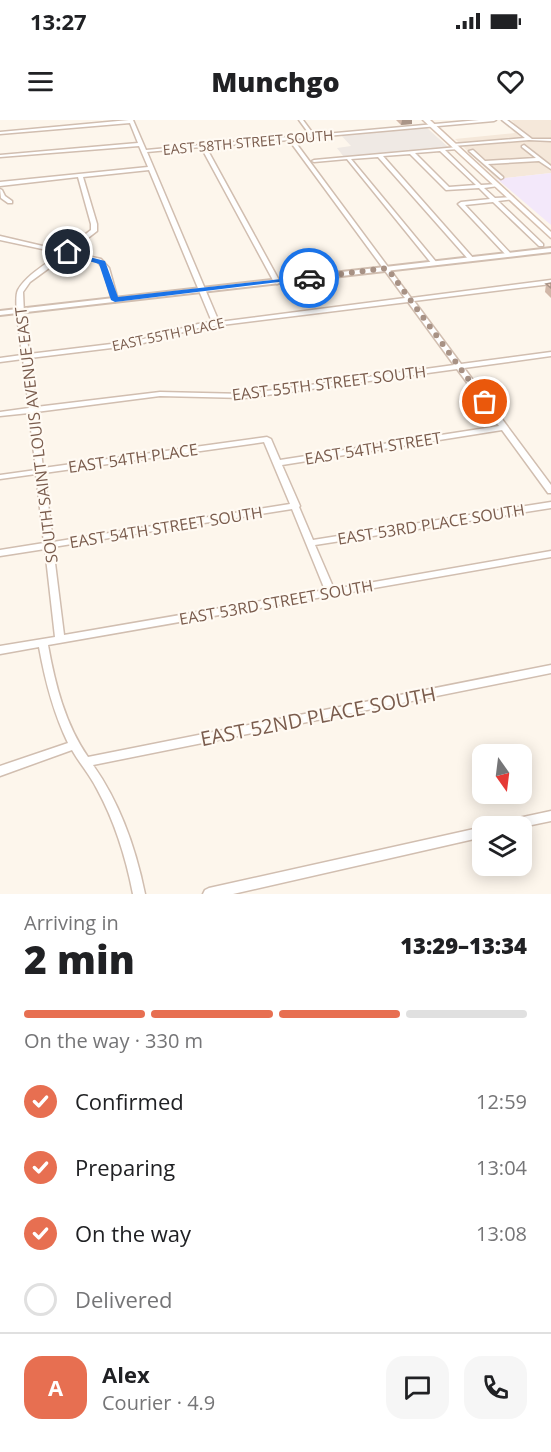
<!DOCTYPE html>
<meta charset="utf-8">
<style>
:root{--surface:#fff;--page:#f6f6f6;--text:#202124;--muted:#757577;--line:#e0e0e0;--accent:#e76f51}
body{margin:0;font-family:"Open Sans",sans-serif;background:var(--page);color:var(--text);height:100vh;display:flex;flex-direction:column;font-size:22px;white-space:nowrap}
*{box-sizing:border-box;margin:0}
p{font-size:20px;color:var(--muted)}
.icon{flex:none;width:33px;height:33px;fill:none;stroke:currentColor;stroke-width:2;stroke-linecap:round;stroke-linejoin:round}
.map{position:relative;height:774px;overflow:hidden}
.drawer{display:flex;flex-direction:column;background:var(--surface);flex:1}
.drawer>*{flex:none}
.needle{width:39px;rotate:166deg}
.fabs{position:absolute;left:472px;top:624px;display:grid;gap:12px}
.fabs a{display:grid;place-items:center;width:60px;height:60px;border-radius:12px;background:var(--surface);box-shadow:0 3px 15px #0003;font-size:30px}
.pin{position:absolute;display:grid;place-items:center;width:51px;height:51px;color:#fff;margin:-26px;border:3px solid #fff;border-radius:50%;box-shadow:0 2px 6px #0007}
.courier{position:absolute;display:grid;place-items:center;width:60px;height:60px;margin:-30px;border:4px solid #1a73e8;border-radius:50%;background:#fff;color:#222;box-shadow:0 2px 8px #0007}
.summary em{font-style:normal;font-weight:800}
.summary div{display:flex;flex-direction:column-reverse}
.summary{display:flex;align-items:center;justify-content:space-between;height:102px;padding:0 24px}
h1{font-size:39px;font-weight:800;line-height:45px}
.bar{display:grid;grid-template-columns:repeat(4,1fr);gap:9px 6px;align-content:center;height:72px;padding:0 24px}
.bar i{height:8px;border-radius:4px;background:var(--line)}
.bar .current{background:var(--accent)}
.bar p{grid-column:span 4}
.line{display:flex;align-items:center;gap:15px;padding:0 24px;border-top:2px solid var(--line)}
.line div{flex:1}
.round{display:grid;place-items:center;flex:none;width:63px;height:63px;border-radius:18px;background:var(--page)}
ol{padding:0 24px;list-style:none}
li{display:flex;align-items:center;gap:18px;height:66px}
li p{margin-inline-start:auto}
li .icon{padding:6px;border-radius:50%;background:var(--accent);color:#fff;stroke-width:4}
li:last-child{color:var(--muted)}
li i{width:33px;height:33px;border:3px solid var(--line);border-radius:50%}
.status{display:flex;justify-content:space-between;align-items:center;height:42px;padding:0 30px;background:var(--surface);direction:ltr}
.status svg{height:16px;fill:currentColor}
header{display:flex;justify-content:space-between;align-items:center;height:78px;padding:0 24px;background:var(--surface);font-size:27px;font-weight:800}
.map>svg:first-child{display:block}
</style>
<div class="status"><b>13:27</b><svg viewBox="0 0 49 12"><path d="M0 12V9h3v3zM5 12V6h3v6zM10 12V3h3v9zM15 12V0h3v12zM26 1h20v11H26zM47 4h2v5h-2z"/></svg></div>
<header><svg class="icon" aria-label="menu" viewBox="0 0 24 24"><path d="M4 6h16M4 12h16M4 18h16"/></svg>Munchgo<svg class="icon" aria-label="heart" viewBox="0 0 24 24"><path d="M12 20l-8-8c-3-5 5-10 8-4 3-6 11-1 8 4z"/></svg></header>
<div class="map">
<svg width="551" height="774" viewBox="0 0 551 774">
<rect width="100%" height="100%" fill="#fdf6ec"/>
<path fill="#f5e8da" d="M511,0H551V53L497,59L455,19L515,13L505,4L514,3Z"/>
<path fill="#efe9e4" d="M427,8L448,27L344,37L337,28L351,26L341,15Z"/>
<path fill="#f3e8fa" d="M551,53V105L497,59Z"/>
<g fill="none" stroke-linecap="round" stroke-linejoin="round">
<defs>
<g id="minor">
<path d="M129,0H133L146,30L310,15L299,0H303L314,15L479,0H496L494,1L293,19L411,178L551,160V164L414,181L461,244L551,232V236L464,248L551,365V373H548L502,310L282,345L300,386L299,387L313,420L551,382V388L315,425L334,469L551,431V437L48,525C55,564 65,604 88,637L551,545V553L93,645C120,683 136,729 145,774H133C126,738 115,702 97,669C90,655 80,644 72,630L0,656V646L68,623C53,592 45,560 39,527L0,534V526L55,517L45,429L0,436V430L44,423L36,354L0,359V355L36,350L29,293L0,296V292L29,288L23,239L0,242V238L22,235C21,222 13,179 18,170C26,155 48,143 61,133L0,120V116L64,131L91,110V104L78,57L0,66V62L148,47L139,26L0,37V35L138,23L130,3L0,14V12ZM289,20L405,178L219,202L147,32L201,27L274,162L277,164L280,162L206,27ZM149,50L212,202L198,204L136,221L29,234L24,195L23,172L30,162L67,135L97,141L103,148L112,180L115,182L118,180L109,148L101,139L70,132L97,111V104L83,57ZM408,182L454,245L245,274L160,272L36,287L30,238L136,225L198,208ZM457,249L499,306L280,340L271,319L267,317L43,348L36,292L160,276L245,278ZM264,322L290,384L53,422L44,353ZM292,389L325,470L64,515L53,427Z"/>
<path d="M502,0H507L532,19H551V21L529,20L453,26L451,25L453,24L525,18Z"/>
<path d="M524,25L551,46V49L539,41L488,44L503,57V58L501,59L469,31L473,30L485,41L536,38L522,27V26Z"/>
<path d="M458,27V29L445,30L481,65L498,64V66L484,68L495,78L513,77V79L498,81L543,124V126H539L493,82L465,85L512,135L507,136L458,84L461,82L490,79L479,68L446,70L410,34L383,36L474,139L469,140L378,37L351,39L437,143L432,144L347,39L314,42L312,41L314,40ZM440,31L476,65L449,67L415,33Z"/>
<path d="M0,69L2,70L5,76L12,81V83H8L1,78Z"/>
<path d="M551,691V701L522,707L499,706L501,702L505,701Z"/>
<path d="M483,707V717L233,774H203L205,770L209,768Z"/>
</g>
<path id="tertiary" d="M551,128V132L0,195V191Z"/>
<path id="secondary" d="M423,0H430L551,112V118Z"/>
</defs>
<use href="#minor" stroke="#d1beb0" stroke-width="3"/>
<use href="#tertiary" stroke="#d1beb0" stroke-width="4"/>
<use href="#secondary" stroke="#d6c0b0" stroke-width="3"/>
<use href="#minor" fill="#fff" fill-rule="evenodd"/>
<use href="#tertiary" fill="#fff" fill-rule="evenodd"/>
<use href="#secondary" fill="#fff" fill-rule="evenodd"/>
</g>
<g fill="#d1b7a8">
<path d="M396,0H412V4L401,5Z"/>
<path d="M551,163V178L545,172L546,164Z"/>
</g>
<path fill="#aa9588" d="M402,0H412V4L401,5Z"/>
<path fill="#f3d5c3" stroke="#aa9588" stroke-width="1.5" d="M551,163V168L546,164Z"/>
<path fill="#1a73e8" d="M66,131L105,141L118,177L309,156L312,158L115,182L111,180L99,144L66,134Z"/>
<g fill="none" stroke-linecap="round" stroke-linejoin="round">
<path stroke="#a89285" stroke-width="6" stroke-dasharray="0 10.8" d="M309,158L387,148L485,282"/>
</g>
<g text-anchor="middle" dominant-baseline="central" stroke-width="4.5" stroke-linejoin="round" paint-order="stroke">
<g font-size="14" fill="#7a5c4d" stroke="#fffaf3">
<text transform="translate(248 22) rotate(-5)">EAST 58TH STREET SOUTH</text>
<text transform="translate(168 214) rotate(-12)">EAST 55TH PLACE</text>
</g>
<g font-size="16" fill="#7a5c4d" stroke="#fffaf3">
<text transform="translate(329 263) rotate(-7)">EAST 55TH STREET SOUTH</text>
<text transform="translate(36 315) rotate(-97)">SOUTH SAINT LOUIS AVENUE EAST</text>
<text transform="translate(373 328) rotate(-9)">EAST 54TH STREET</text>
<text transform="translate(133 338) rotate(-8)">EAST 54TH PLACE</text>
<text transform="translate(431 404) rotate(-9)">EAST 53RD PLACE SOUTH</text>
<text transform="translate(166 407) rotate(-9)">EAST 54TH STREET SOUTH</text>
<text transform="translate(276 482) rotate(-10)">EAST 53RD STREET SOUTH</text>
</g>
<g font-size="20" fill="#7a5c4d" stroke="#fffaf3">
<text transform="translate(318 596) rotate(-11)">EAST 52ND PLACE SOUTH</text>
</g>
</g>
</svg>
<div class="fabs">
<a><svg class="needle" viewBox="-14 -14 28 28"><path d="M0-13l5 13h-10z" fill="#e53935"/><path d="M0 13l5-13h-10z" fill="#757577"/></svg></a>
<a><svg class="icon" aria-label="layers" viewBox="0 0 24 24"><path d="M12 4l9 5-9 5-9-5zM3 14l9 5 9-5"/></svg></a>
</div>
<div class="pin" style="left:485px;top:282px;background:#ea580c"><svg class="icon" aria-label="bag" viewBox="0 0 24 24"><path d="M5 8h14l-1 12H6zM9 8a3 3 0 0 1 6 0"/></svg></div>
<div class="pin" style="left:68px;top:132px;background:#1f2937"><svg class="icon" aria-label="home" viewBox="0 0 24 24"><path d="M3 11l9-7 9 7M6 9v11h12V9"/></svg></div>
<div class="courier" style="left:309px;top:158px"><svg class="icon" aria-label="car" viewBox="0 0 24 24"><path d="M5 17H2v-5l4-1 3-4h7l3 4 3 1v5h-3M9 17h6M6 11h13"/><circle cx="7" cy="17" r="2"/><circle cx="17" cy="17" r="2"/></svg></div>
</div>
<section class="drawer">
<div class="summary"><div><h1>2 min</h1><p>Arriving in</p></div><em>13:29–13:34</em></div>
<div class="bar"><i class="current"></i><i class="current"></i><i class="current"></i><i></i><p>On the way · 330 m</p></div>
<ol>
<li><svg class="icon" aria-label="check" viewBox="0 0 24 24"><path d="M5 12l5 5 9-10"/></svg>Confirmed<p>12:59</p></li>
<li><svg class="icon" aria-label="check" viewBox="0 0 24 24"><path d="M5 12l5 5 9-10"/></svg>Preparing<p>13:04</p></li>
<li><svg class="icon" aria-label="check" viewBox="0 0 24 24"><path d="M5 12l5 5 9-10"/></svg>On the way<p>13:08</p></li>
<li><i></i>Delivered</li>
</ol>
<div class="line" style="height:108px"><b class="round" style="background:var(--accent);color:#fff">A</b><div><b>Alex</b><p>Courier · 4.9</p></div><a class="round"><svg class="icon" aria-label="chat" viewBox="0 0 24 24"><path d="M4 5h16v11H9l-5 4z"/></svg></a><a class="round"><svg class="icon" aria-label="phone" viewBox="0 0 24 24"><path d="M5 4h4l2 5-3 2q2 4 5 5l2-3 5 2v4C11 20 4 13 5 4z"/></svg></a></div>
</section>
